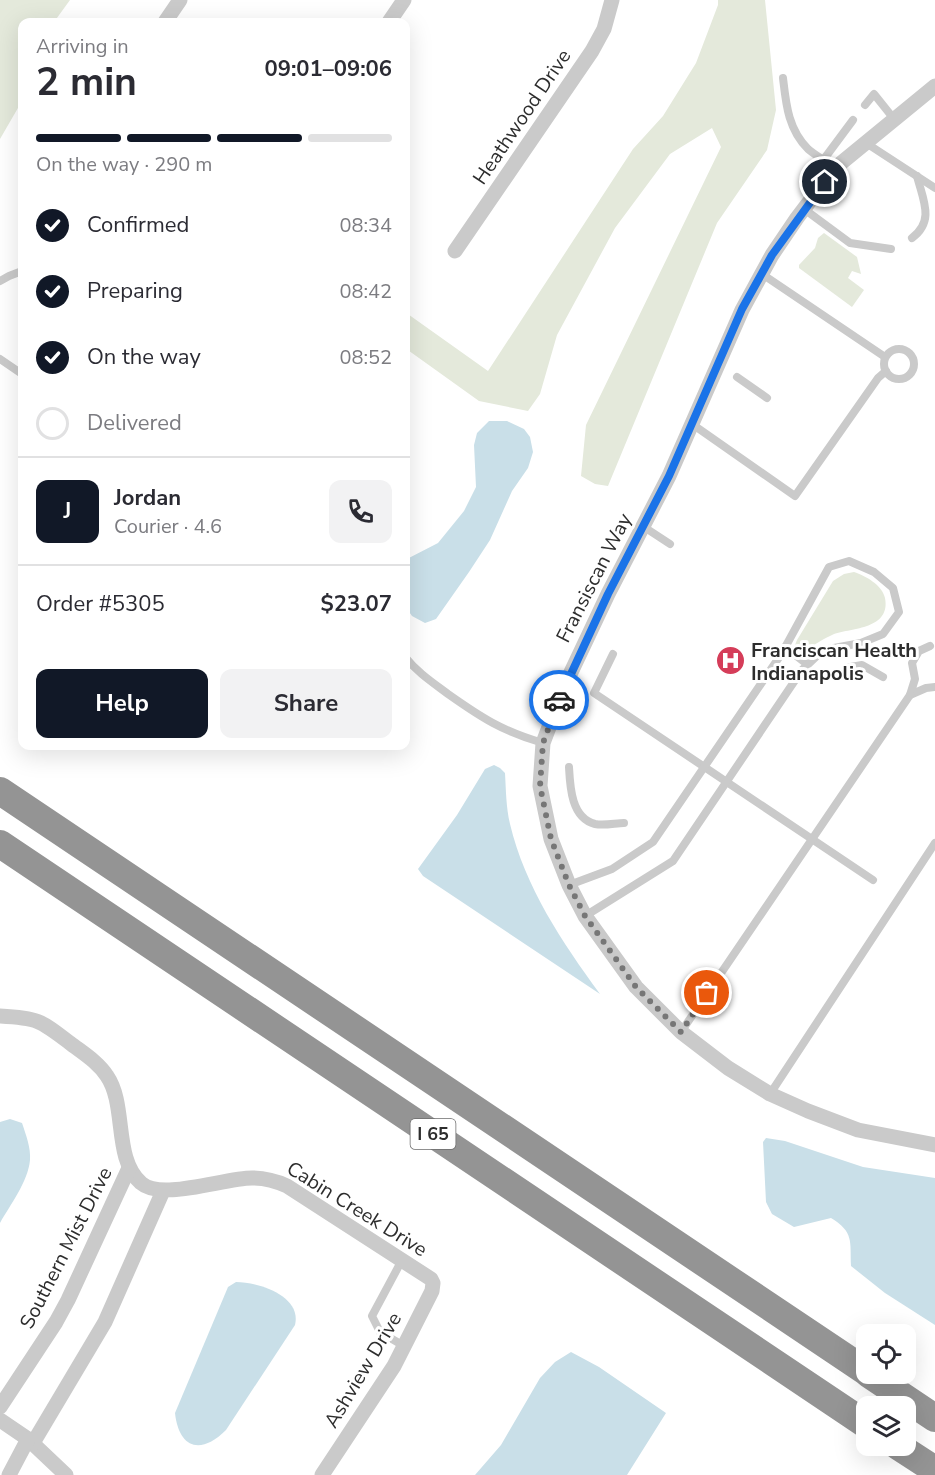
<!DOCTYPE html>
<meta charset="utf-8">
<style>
:root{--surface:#fff;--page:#f2f2f3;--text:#2b2b33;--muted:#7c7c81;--line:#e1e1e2;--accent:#111827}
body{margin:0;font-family:"Nunito Sans",sans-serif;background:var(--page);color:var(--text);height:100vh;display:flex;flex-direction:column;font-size:22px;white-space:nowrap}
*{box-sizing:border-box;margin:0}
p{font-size:20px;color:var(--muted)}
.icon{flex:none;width:33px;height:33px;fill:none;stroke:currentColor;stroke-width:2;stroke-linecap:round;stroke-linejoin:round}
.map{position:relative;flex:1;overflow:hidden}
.side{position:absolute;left:18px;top:18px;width:392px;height:732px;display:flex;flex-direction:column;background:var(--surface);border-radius:12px;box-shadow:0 6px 24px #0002}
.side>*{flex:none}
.buttons{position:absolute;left:856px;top:1324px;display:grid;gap:12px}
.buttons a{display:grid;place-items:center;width:60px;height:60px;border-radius:12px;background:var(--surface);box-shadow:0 6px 24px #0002;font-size:30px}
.pin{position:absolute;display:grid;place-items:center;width:51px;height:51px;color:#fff;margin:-26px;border:3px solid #fff;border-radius:50%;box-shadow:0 2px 6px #0007}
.courier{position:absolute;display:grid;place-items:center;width:60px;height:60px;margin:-30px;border:4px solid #1a73e8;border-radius:50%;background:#fff;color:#222;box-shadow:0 2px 8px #0007}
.overview em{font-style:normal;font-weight:700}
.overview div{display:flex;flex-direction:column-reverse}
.overview{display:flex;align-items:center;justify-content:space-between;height:102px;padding:0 18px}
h1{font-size:39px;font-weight:700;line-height:45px}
.bar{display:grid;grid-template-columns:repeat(4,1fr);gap:9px 6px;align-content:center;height:72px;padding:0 18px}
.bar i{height:8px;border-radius:4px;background:var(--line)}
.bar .current{background:var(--accent)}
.bar p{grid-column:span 4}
.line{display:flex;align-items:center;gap:15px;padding:0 18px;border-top:2px solid var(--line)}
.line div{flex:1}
.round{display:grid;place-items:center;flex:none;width:63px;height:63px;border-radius:12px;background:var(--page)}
ol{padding:0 18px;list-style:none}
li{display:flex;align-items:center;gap:18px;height:66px}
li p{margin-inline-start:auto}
li .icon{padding:6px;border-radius:50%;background:var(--accent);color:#fff;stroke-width:4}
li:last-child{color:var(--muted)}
li i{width:33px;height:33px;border:3px solid var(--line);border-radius:50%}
.button{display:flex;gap:12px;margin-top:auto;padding:12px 18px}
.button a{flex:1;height:69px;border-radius:12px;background:var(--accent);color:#fff;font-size:24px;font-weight:700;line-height:69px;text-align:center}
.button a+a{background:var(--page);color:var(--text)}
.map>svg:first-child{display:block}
</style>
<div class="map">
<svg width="935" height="1475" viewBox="0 0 935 1475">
<rect width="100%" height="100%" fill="#fff"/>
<g fill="#e4e9db">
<path d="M0,0H70L54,22H22V101L0,139Z"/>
<path d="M718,0H765L776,110L767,150L717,223L608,486L595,484L581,476L586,425L721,147L712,128L670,154L615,228L557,335L540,394L528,411L479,401L405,348V312L488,371L633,149L663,116L696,63L718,5Z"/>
<path d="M824,233L857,257L861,274L852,271L848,278L864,290L852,307L799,268V265L815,248L818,238Z"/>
<path d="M854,572C866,576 882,585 885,598C891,629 852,628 834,634C825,638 813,645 806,651L795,645L797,640L833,581L844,574Z"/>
</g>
<g fill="#c9dfe8">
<path d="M489,421H507L524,429L530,437L533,452L528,468L512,491L490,540L469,572L436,619L425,623L412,616L405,606V560L438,543L464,511L476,487L474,445L477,433Z"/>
<path d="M494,765L500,768L505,773C506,790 506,807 510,824C525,887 562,942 600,994L423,876L418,869L457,815L485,769Z"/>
<path d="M10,1119L22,1123C26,1135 31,1148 30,1160C28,1182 10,1205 0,1223V1122Z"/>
<path d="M766,1138L785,1141L863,1167L935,1178V1325L885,1293L851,1266C850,1241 854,1232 831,1218L794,1227L772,1214L766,1202L763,1142Z"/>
<path d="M236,1282C259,1282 302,1296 295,1325L226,1430C201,1455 179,1449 175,1413L228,1287Z"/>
<path d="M571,1352L599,1367L666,1413L627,1475H475L501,1445L540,1378L555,1362Z"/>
</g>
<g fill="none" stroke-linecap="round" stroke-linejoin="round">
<g stroke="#cacaca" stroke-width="8">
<path d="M783,78C786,104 788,129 808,149C816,156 826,161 835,168"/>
<path d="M865,105L874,94L894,119"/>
<path d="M866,143L935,188"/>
<path d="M824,159L853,120"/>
<path d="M804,209L850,243L891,249"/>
<path d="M912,238C935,221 923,200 917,176"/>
<path d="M762,274L885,357"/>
<path d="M0,281L9,276L22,271"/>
<circle cx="899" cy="364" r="15"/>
<path d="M0,359L22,374"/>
<path d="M737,377L767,398"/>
<path d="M692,424L795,496L878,378L886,371"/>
<path d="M644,527L670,544"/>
<path d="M930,646L919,651L912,663L915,679L910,695L926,688L935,687"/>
<path d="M785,647L807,664"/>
<path d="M613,654L594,693L873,880"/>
<path d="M405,657C417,672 432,682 448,694C482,718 502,731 543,743"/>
<path d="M845,668L862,665L883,677"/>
<path d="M569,767C570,786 571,818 595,824C604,826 616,823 624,823"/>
<path d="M569,885L612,869L653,842L782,653L829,567L849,561L874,572L893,588L899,612L883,634L861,643L823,650L802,670L673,861L585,916"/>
<path d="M681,1032L910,695"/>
<path d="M770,1094L935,843"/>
<path d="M402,1260L372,1316L380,1332L404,1346"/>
</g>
<g stroke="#cacaca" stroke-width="15">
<path d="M165,22L180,0"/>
<path d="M389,22L404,0"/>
<path d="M935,86L835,168L797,218L772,255L742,310L669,476L608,594L565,685L543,743L540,786L551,839L569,885L585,916L636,987L681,1032L728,1068L770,1094L808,1111L858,1130L935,1145"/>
<path d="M455,251L592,51L604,29L612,0"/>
<path d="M0,1016C38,1018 40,1020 70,1043C83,1053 98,1062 107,1076C127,1105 113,1159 141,1183C161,1201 224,1178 252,1178C265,1178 276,1181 287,1186L431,1279L433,1283L432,1291L394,1366L322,1475"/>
<path d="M0,1407L56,1322L68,1300L129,1168"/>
<path d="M0,1420L28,1439L66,1475"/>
<path d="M33,1443L105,1322L163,1191"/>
<path d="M9,1475L28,1439"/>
</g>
<g stroke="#949494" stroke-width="28">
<path d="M0,791L867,1372"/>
<path d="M0,844L867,1425"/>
<path d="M869,1374L935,1418"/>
<path d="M898,1446L935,1470"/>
</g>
</g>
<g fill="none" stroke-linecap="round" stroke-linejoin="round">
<path stroke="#767676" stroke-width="6" stroke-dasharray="0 10.8" d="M559,700L543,743L540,786L551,839L569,885L585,916L636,987L681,1032L707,993"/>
<path stroke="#1a73e8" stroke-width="8" d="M559,700L608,594L669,476L742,309L772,255L825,182"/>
</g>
<defs>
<symbol id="hospital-disc" viewBox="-11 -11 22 22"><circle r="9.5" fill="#d53d59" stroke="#fff"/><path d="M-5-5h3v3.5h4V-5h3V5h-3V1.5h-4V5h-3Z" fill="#fff"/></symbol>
</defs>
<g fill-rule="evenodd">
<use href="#hospital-disc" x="714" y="644" width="33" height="33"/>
</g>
<g text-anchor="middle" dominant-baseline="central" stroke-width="6" stroke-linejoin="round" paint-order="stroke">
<rect fill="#fff" stroke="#6c6c6c" stroke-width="1.5" x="410.5" y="1119" width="45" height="30" rx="4.5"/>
<g font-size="18" font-weight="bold" fill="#2d2d2d">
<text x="433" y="1134">I 65</text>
</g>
<g font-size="20" fill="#2d2d2d" stroke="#fff">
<text transform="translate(522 117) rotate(-56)">Heathwood Drive</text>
<text transform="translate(594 578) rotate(-63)">Fransiscan Way</text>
<text transform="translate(357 1209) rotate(32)">Cabin Creek Drive</text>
<text transform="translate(66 1248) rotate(-63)">Southern Mist Drive</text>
<text transform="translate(363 1370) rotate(-59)">Ashview Drive</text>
</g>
<g font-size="20" font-weight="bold" fill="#2d2d2d" stroke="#fff" text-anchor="start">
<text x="751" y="650">Franciscan Health<tspan x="751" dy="23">Indianapolis</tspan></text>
</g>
</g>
</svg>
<div class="buttons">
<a><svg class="icon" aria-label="locate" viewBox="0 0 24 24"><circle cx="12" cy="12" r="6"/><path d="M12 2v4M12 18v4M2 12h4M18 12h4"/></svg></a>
<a><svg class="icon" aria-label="layers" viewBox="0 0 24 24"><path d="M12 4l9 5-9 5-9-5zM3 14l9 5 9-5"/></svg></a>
</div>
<div class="pin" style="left:707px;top:993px;background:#ea580c"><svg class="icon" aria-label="bag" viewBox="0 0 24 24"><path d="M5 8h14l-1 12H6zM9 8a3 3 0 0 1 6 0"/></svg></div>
<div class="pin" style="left:825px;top:182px;background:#1f2937"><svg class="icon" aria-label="home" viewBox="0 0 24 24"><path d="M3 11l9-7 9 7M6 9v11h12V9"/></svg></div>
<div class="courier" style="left:559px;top:700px"><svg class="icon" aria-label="car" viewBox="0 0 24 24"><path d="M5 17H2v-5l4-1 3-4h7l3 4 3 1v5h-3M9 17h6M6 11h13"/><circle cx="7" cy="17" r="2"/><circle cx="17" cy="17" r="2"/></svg></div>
<section class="side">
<div class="overview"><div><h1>2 min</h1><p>Arriving in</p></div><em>09:01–09:06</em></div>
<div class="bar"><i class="current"></i><i class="current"></i><i class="current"></i><i></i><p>On the way · 290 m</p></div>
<ol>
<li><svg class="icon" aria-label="check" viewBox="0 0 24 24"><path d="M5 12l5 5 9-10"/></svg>Confirmed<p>08:34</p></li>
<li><svg class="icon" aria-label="check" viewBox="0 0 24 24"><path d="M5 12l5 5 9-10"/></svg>Preparing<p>08:42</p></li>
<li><svg class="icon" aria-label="check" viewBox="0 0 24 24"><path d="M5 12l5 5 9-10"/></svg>On the way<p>08:52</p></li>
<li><i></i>Delivered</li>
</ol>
<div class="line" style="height:108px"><b class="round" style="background:var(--accent);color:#fff">J</b><div><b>Jordan</b><p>Courier · 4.6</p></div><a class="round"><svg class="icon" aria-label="phone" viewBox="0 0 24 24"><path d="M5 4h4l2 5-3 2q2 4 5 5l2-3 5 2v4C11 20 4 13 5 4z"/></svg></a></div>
<div class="line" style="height:78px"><div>Order #5305</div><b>$23.07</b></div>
<div class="button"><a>Help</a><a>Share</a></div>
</section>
</div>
